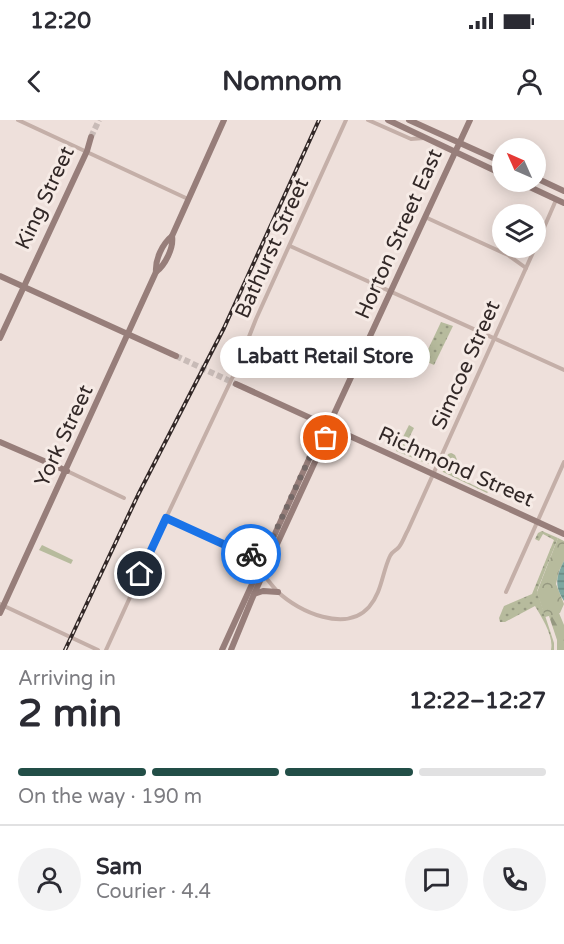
<!DOCTYPE html>
<meta charset="utf-8">
<style>
:root{--surface:#fff;--page:#f2f2f3;--text:#2b2b33;--muted:#7c7c81;--line:#e1e1e2;--accent:#224e47}
body{margin:0;font-family:"Varela Round",sans-serif;background:var(--page);color:var(--text);height:100vh;display:flex;flex-direction:column;font-size:22px;white-space:nowrap}
*{box-sizing:border-box;margin:0}
p{font-size:20px;color:var(--muted)}
.icon{flex:none;width:33px;height:33px;fill:none;stroke:currentColor;stroke-width:2;stroke-linecap:round;stroke-linejoin:round}
.map{position:relative;height:530px;overflow:hidden}
.details{display:flex;flex-direction:column;background:var(--surface);flex:1}
.details>*{flex:none}
.needle{width:39px;rotate:315deg}
.buttons{position:absolute;left:492px;top:18px;display:grid;gap:12px}
.buttons a{display:grid;place-items:center;width:54px;height:54px;border-radius:50%;background:var(--surface);box-shadow:0 3px 15px #0003;font-size:30px}
.pin{position:absolute;display:grid;place-items:center;width:51px;height:51px;color:#fff;margin:-26px;border:3px solid #fff;border-radius:50%;box-shadow:0 2px 6px #0007}
.courier{position:absolute;display:grid;place-items:center;width:60px;height:60px;margin:-30px;border:4px solid #1a73e8;border-radius:50%;background:#fff;color:#222;box-shadow:0 2px 8px #0007}
.bubble{position:absolute;height:42px;border-radius:21px;background:var(--surface);box-shadow:0 3px 15px #0003;font-size:20px;font-weight:700;line-height:42px;text-align:center}
.head em{font-style:normal;font-weight:700}
.head div{display:flex;flex-direction:column-reverse}
.head{display:flex;align-items:center;justify-content:space-between;height:102px;padding:0 18px}
h1{font-size:39px;font-weight:700;line-height:45px}
.bar{display:grid;grid-template-columns:repeat(4,1fr);gap:9px 6px;align-content:center;height:72px;padding:0 18px}
.bar i{height:8px;border-radius:4px;background:var(--line)}
.bar .on{background:var(--accent)}
.bar p{grid-column:span 4}
.line{display:flex;align-items:center;gap:15px;padding:0 18px;border-top:2px solid var(--line)}
.line div{flex:1}
.round{display:grid;place-items:center;flex:none;width:63px;height:63px;border-radius:32px;background:var(--page)}
.status{display:flex;justify-content:space-between;align-items:center;height:42px;padding:0 30px;background:var(--surface);direction:ltr}
.status svg{height:16px;fill:currentColor}
header{display:flex;justify-content:space-between;align-items:center;height:78px;padding:0 18px;background:var(--surface);font-size:27px;font-weight:700}
.map>svg:first-child{display:block}
</style>
<div class="status"><b>12:20</b><svg viewBox="0 0 49 12"><path d="M0 12V9h3v3zM5 12V6h3v6zM10 12V3h3v9zM15 12V0h3v12zM26 1h20v11H26zM47 4h2v5h-2z"/></svg></div>
<header><svg class="icon" aria-label="back" viewBox="0 0 24 24"><path d="M15 5l-7 7 7 7"/></svg>Nomnom<svg class="icon" aria-label="person" viewBox="0 0 24 24"><circle cx="12" cy="8" r="4"/><path d="M4 21q1-7 8-7t8 7"/></svg></header>
<div class="map">
<svg width="564" height="530" viewBox="0 0 564 530">
<defs>
<pattern id="grass-dots" width="8" height="8" patternUnits="userSpaceOnUse" patternTransform="scale(1.5)"><rect width="8" height="8" fill="#b7bb9d"/><path d="M2 2h.1M6 6h.1" fill="none" stroke="#959880" stroke-width="1.8" stroke-linecap="round"/></pattern>
<pattern id="forest-firs" width="22" height="20" patternUnits="userSpaceOnUse" patternTransform="scale(1.5)"><rect width="22" height="20" fill="#b7bb9d"/><path d="M5 1l3.5 6h-7zM16 11l3.5 6h-7z" fill="#959880"/></pattern>
<pattern id="park-crowns" width="20" height="18" patternUnits="userSpaceOnUse" patternTransform="scale(1.5)"><rect width="20" height="18" fill="#b7bb9d"/><path d="M2 6a3 3 0 1 1 6 0M12 15a3 3 0 1 1 6 0" fill="none" stroke="#959880"/></pattern>
<pattern id="water-rules" width="6" height="5" patternUnits="userSpaceOnUse" patternTransform="scale(1.5)"><rect width="6" height="5" fill="#7da7a0"/><path d="M0 2.5h6" fill="none" stroke="#678882"/></pattern>
</defs>
<rect width="100%" height="100%" fill="#eee0db"/>
<g fill="url(#grass-dots)">
<path d="M441,202L453,206L434,245L423,240Z"/>
<path d="M409,305L414,308L402,332L429,343L428,344L396,331Z"/>
<path d="M451,333L455,335L458,342L454,356L488,372L487,373L443,352L442,348L448,334Z"/>
<path d="M542,411L558,418L537,471L554,523V530H551C554,516 542,498 535,486L505,502H500L499,498L504,486L532,474L554,420L543,414L539,421L535,419L538,413Z"/>
</g>
<path fill="url(#forest-firs)" d="M552,461L559,493L564,505V530H557V520L549,496L556,487Z"/>
<path fill="url(#park-crowns)" d="M558,418L564,421V441L559,451L556,464L564,484L560,493L545,497L537,472Z"/>
<path fill="#b7bb9d" d="M42,425L73,440L71,444L39,430Z"/>
<path fill="url(#water-rules)" d="M564,441V481C554,466 556,456 564,441Z"/>
<g fill="none" stroke-linecap="round" stroke-linejoin="round">
<g stroke="#c8bbb7" stroke-width="6" stroke-dasharray="6 3" stroke-linecap="butt">
<path d="M91,17L99,0"/>
<path d="M176,236L236,264"/>
</g>
<g stroke="#c4afa8" stroke-width="4">
<path d="M18,0L188,79"/>
<path d="M368,0L411,19L424,18"/>
<path d="M425,97L508,135L526,148"/>
<path d="M290,126L564,250"/>
<path d="M536,126L556,80"/>
<path d="M67,351L124,378"/>
<path d="M166,398L245,434L258,449"/>
<path d="M263,454C268,460 273,467 278,472C299,492 346,513 369,487C382,472 382,453 390,436C392,431 396,431 399,427C403,422 405,415 408,410L535,128"/>
<path d="M506,472L564,342"/>
<path d="M0,484L98,530"/>
<path d="M106,530L166,398L235,252L256,199L346,0"/>
</g>
<g stroke="#977e7a" stroke-width="6">
<path d="M388,0L502,54"/>
<path d="M409,0L502,42"/>
<path d="M536,58L564,71"/>
<path d="M519,62L564,83"/>
<path d="M156,152C165,145 174,128 172,116"/>
<path d="M0,156L176,236"/>
<path d="M0,218L87,31L91,17"/>
<path d="M236,264L564,414"/>
<path d="M0,322L67,351"/>
<path d="M245,434L266,432"/>
<path d="M254,474L263,471L278,472"/>
<path d="M0,493L156,152C155,140 162,124 172,116L224,0"/>
<path d="M222,530L320,315L327,308"/>
<path d="M231,530L254,474L326,318L328,307L470,0"/>
</g>
<defs>
<path id="rail" d="M65,530L138,375L224,208L319,0"/>
</defs>
<use href="#rail" stroke="#322827" stroke-width="4"/>
<use href="#rail" stroke="#f6ebe6" stroke-width="1.5" stroke-dasharray="4.5" stroke-linecap="butt"/>
</g>
<g fill="none" stroke-linecap="round" stroke-linejoin="round">
<path stroke="#746866" stroke-width="6" stroke-dasharray="0 10.8" d="M251,434L266,432L320,315L328,307L326,318"/>
<path stroke="#1a73e8" stroke-width="8" d="M140,454L166,398L245,434H251"/>
</g>
<g text-anchor="middle" dominant-baseline="central" stroke-width="6" stroke-linejoin="round" paint-order="stroke">
<g font-size="21" fill="#322827" stroke="#f6ebe6">
<text transform="translate(45 78) rotate(-65)">King Street</text>
<text transform="translate(399 114) rotate(-66)">Horton Street East</text>
<text transform="translate(272 128) rotate(-66)">Bathurst Street</text>
<text transform="translate(466 245) rotate(-66)">Simcoe Street</text>
<text transform="translate(64 316) rotate(-65)">York Street</text>
<text transform="translate(456 347) rotate(24)">Richmond Street</text>
</g>
</g>
</svg>
<div class="buttons">
<a><svg class="needle" viewBox="-14 -14 28 28"><path d="M0-13l5 13h-10z" fill="#e53935"/><path d="M0 13l5-13h-10z" fill="#7c7c81"/></svg></a>
<a><svg class="icon" aria-label="layers" viewBox="0 0 24 24"><path d="M12 4l9 5-9 5-9-5zM3 14l9 5 9-5"/></svg></a>
</div>
<div class="pin" style="left:326px;top:318px;background:#ea580c"><svg class="icon" aria-label="bag" viewBox="0 0 24 24"><path d="M5 8h14l-1 12H6zM9 8a3 3 0 0 1 6 0"/></svg></div>
<div class="pin" style="left:140px;top:454px;background:#1f2937"><svg class="icon" aria-label="home" viewBox="0 0 24 24"><path d="M3 11l9-7 9 7M6 9v11h12V9"/></svg></div>
<div class="courier" style="left:251px;top:434px"><svg class="icon" aria-label="bike" viewBox="0 0 24 24"><circle cx="6" cy="16" r="4"/><circle cx="18" cy="16" r="4"/><path d="M6 16l4-8h5l3 8M10 8l3 8H6M13 5h3"/></svg></div>
<div class="bubble" style="left:220px;top:216px;width:210px">Labatt Retail Store</div>
</div>
<section class="details">
<div class="head"><div><h1>2 min</h1><p>Arriving in</p></div><em>12:22–12:27</em></div>
<div class="bar"><i class="on"></i><i class="on"></i><i class="on"></i><i></i><p>On the way · 190 m</p></div>
<div class="line" style="height:108px"><a class="round"><svg class="icon" aria-label="person" viewBox="0 0 24 24"><circle cx="12" cy="8" r="4"/><path d="M4 21q1-7 8-7t8 7"/></svg></a><div><b>Sam</b><p>Courier · 4.4</p></div><a class="round"><svg class="icon" aria-label="chat" viewBox="0 0 24 24"><path d="M4 5h16v11H9l-5 4z"/></svg></a><a class="round"><svg class="icon" aria-label="phone" viewBox="0 0 24 24"><path d="M5 4h4l2 5-3 2q2 4 5 5l2-3 5 2v4C11 20 4 13 5 4z"/></svg></a></div>
</section>
